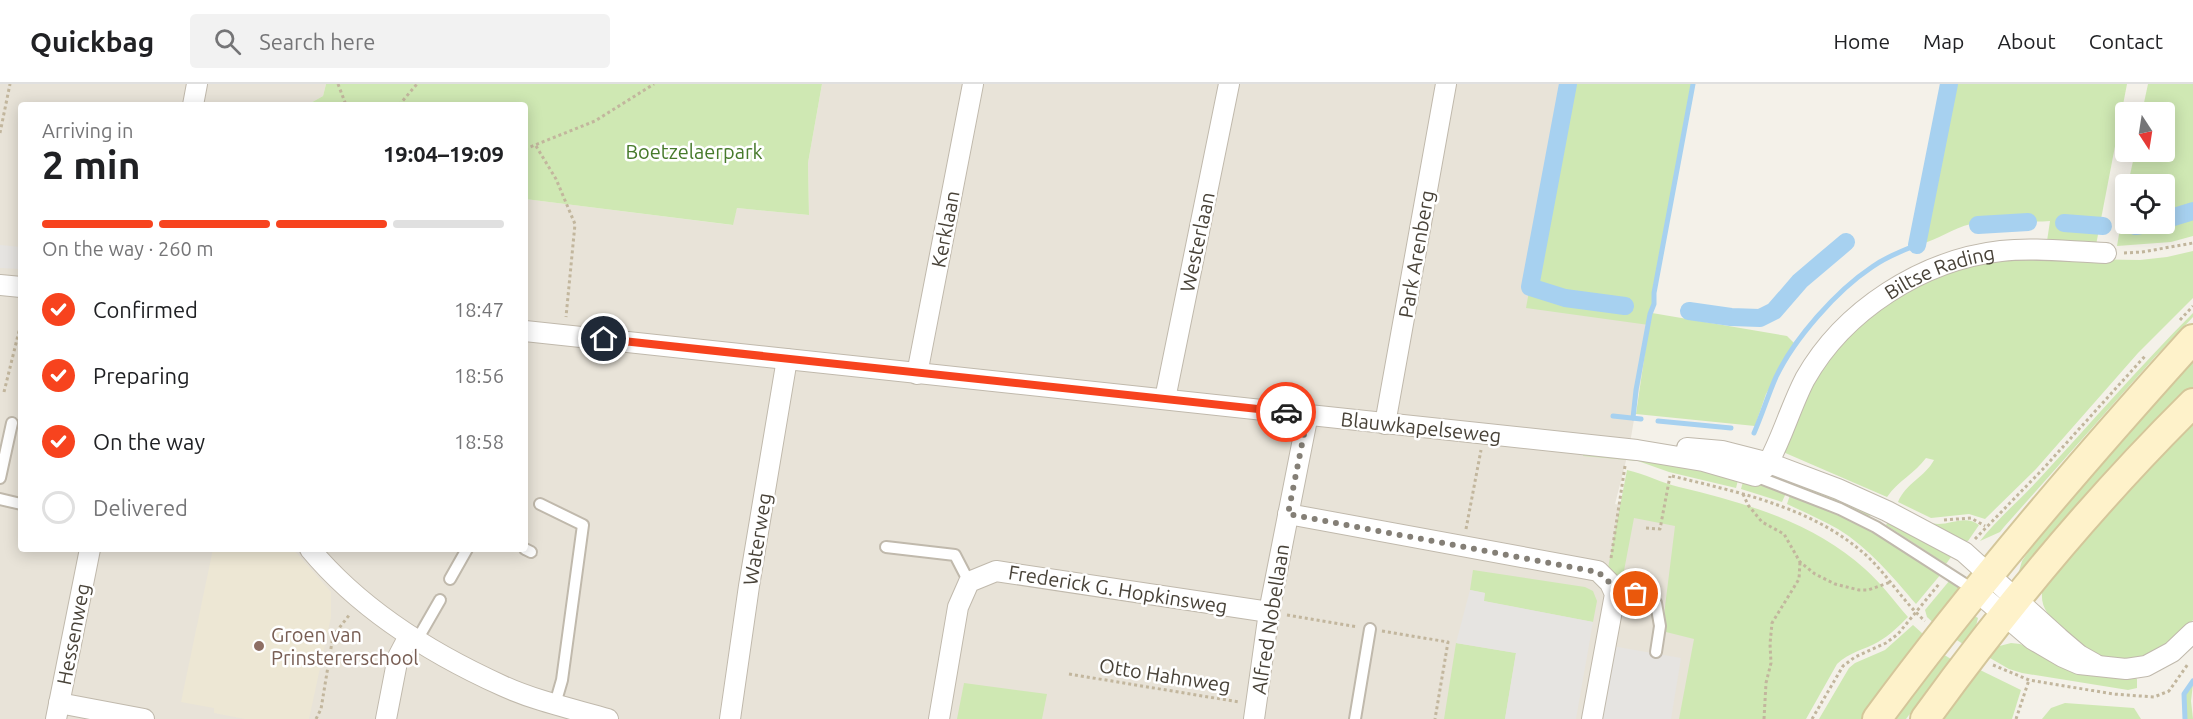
<!DOCTYPE html>
<meta charset="utf-8">
<style>
:root{--surface:#fff;--page:#f2f2f2;--text:#202124;--muted:#757577;--line:#e0e0e0;--accent:#f7431e}
body{margin:0;font-family:Ubuntu,sans-serif;background:var(--page);color:var(--text);height:100vh;display:flex;flex-direction:column;font-size:22px;white-space:nowrap}
*{box-sizing:border-box;margin:0}
p{font-size:20px;color:var(--muted)}
.icon{flex:none;width:33px;height:33px;fill:none;stroke:currentColor;stroke-width:2;stroke-linecap:round;stroke-linejoin:round}
.map{position:relative;flex:1;overflow:hidden}
.drawer{position:absolute;left:18px;top:18px;width:510px;height:450px;display:flex;flex-direction:column;background:var(--surface);border-radius:6px;box-shadow:0 3px 15px #0003}
.drawer>*{flex:none}
.needle{width:39px;rotate:168deg}
.tools{position:absolute;left:2115px;top:18px;display:grid;gap:12px}
.tools a{display:grid;place-items:center;width:60px;height:60px;border-radius:6px;background:var(--surface);box-shadow:0 3px 15px #0003;font-size:30px}
.pin{position:absolute;display:grid;place-items:center;width:51px;height:51px;color:#fff;margin:-26px;border:3px solid #fff;border-radius:50%;box-shadow:0 2px 6px #0007}
.courier{position:absolute;display:grid;place-items:center;width:60px;height:60px;margin:-30px;border:4px solid #f7431e;border-radius:50%;background:#fff;color:#222;box-shadow:0 2px 8px #0007}
.summary em{font-style:normal;font-weight:700}
.summary div{display:flex;flex-direction:column-reverse}
.summary{display:flex;align-items:center;justify-content:space-between;height:102px;padding:0 24px}
h1{font-size:39px;font-weight:700;line-height:45px}
.bar{display:grid;grid-template-columns:repeat(4,1fr);gap:9px 6px;align-content:center;height:72px;padding:0 24px}
.bar i{height:8px;border-radius:4px;background:var(--line)}
.bar .active{background:var(--accent)}
.bar p{grid-column:span 4}
ol{padding:0 24px;list-style:none}
li{display:flex;align-items:center;gap:18px;height:66px}
li p{margin-inline-start:auto}
li .icon{padding:6px;border-radius:50%;background:var(--accent);color:#fff;stroke-width:4}
li:last-child{color:var(--muted)}
li i{width:33px;height:33px;border:3px solid var(--line);border-radius:50%}
header{display:flex;align-items:center;gap:36px;box-sizing:border-box;height:84px;padding:0 30px;background:var(--surface);border-bottom:2px solid var(--line)}
header strong{font-size:28px}
nav{display:flex;gap:33px;margin-inline-start:auto;font-size:21px}
.search{width:420px;height:54px;background:var(--page);display:flex;align-items:center;gap:15px;box-sizing:border-box;padding:0 21px;border-radius:6px;color:var(--muted);font-size:22px}
.map>svg:first-child{display:block}
</style>
<header>
<strong>Quickbag</strong>
<div class="search"><svg class="icon" aria-label="search" viewBox="0 0 24 24"><circle cx="10" cy="10" r="6"/><path d="M15 15l6 6"/></svg>Search here</div>
<nav><a>Home</a><a>Map</a><a>About</a><a>Contact</a></nav>
</header>
<div class="map">
<svg width="2193" height="635" viewBox="0 0 2193 635">
<rect width="100%" height="100%" fill="#f4f1e9"/>
<path fill="#e8e3d8" d="M0,0H326L323,12L307,21H21V465H525V115L732,141L737,124L809,131L808,79L822,0H1568L1650,241L1629,365L1615,420L1775,458L1780,635H0Z"/>
<path fill="#ede7d4" d="M213,465H293L331,508V533L309,635H245L214,629V624L181,618Z"/>
<g fill="#cfe8b3">
<path d="M326,0H822L808,79L809,131L737,124L733,141L525,115V21H307L323,12Z"/>
<path d="M1566,0H1693L1652,229L1787,252L1795,260L1766,310L1755,342L1636,330L1649,241L1526,224Z"/>
<path d="M1949,0H2127L2096,161L2047,157L2050,137C2024,139 1998,134 1971,140C1953,144 1938,156 1920,160Z"/>
<path d="M2148,0H2193V152L2171,158L2117,162L2125,115L2126,140H2164V100H2128L2135,68H2164V28H2142Z"/>
<path d="M2193,167V214L2138,269L2036,385L1985,435L1969,430L1931,434L1898,418C1906,399 1925,393 1934,376L1926,374C1915,389 1898,397 1887,413L1783,368L1787,351L1828,270L1886,218L1941,189L2010,174L2140,176L2167,173Z"/>
<path d="M2193,229V233L2154,274L2004,443L2000,448L1980,457C1998,434 2020,416 2040,394C2091,339 2140,282 2193,229Z"/>
<path d="M2193,266V310L2017,494L2022,477L2037,455L2133,344Z"/>
<path d="M2193,326V536C2171,566 2131,584 2094,573C2085,571 2070,552 2063,545C2045,529 2038,521 2044,497Z"/>
<path d="M1583,368L1685,378L1739,392L1736,404L1669,388L1638,377L1583,372Z"/>
<path d="M1627,386C1645,390 1662,399 1679,403C1746,419 1813,438 1865,485C1881,499 1894,517 1908,533C1899,542 1890,551 1878,558C1864,566 1849,568 1837,580L1806,635H1679L1694,555L1662,547L1675,442L1634,434L1623,492L1607,489Z"/>
<path d="M1744,394L1786,409L1782,418L1741,405Z"/>
<path d="M1797,395L1874,430L1869,432L1794,401Z"/>
<path d="M1790,411L1862,440L1941,490L1916,520C1893,493 1869,464 1838,445C1822,436 1804,428 1787,420Z"/>
<path d="M1898,423C1909,428 1925,440 1938,440C1953,440 1966,431 1979,441L1968,457H1963Z"/>
<path d="M1890,435L1951,473L1946,480L1886,441Z"/>
<path d="M1473,486L1585,503L1593,507L1597,517L1593,538L1483,517L1485,509L1470,506Z"/>
<path d="M1950,496L1965,506L1938,543L1927,533L1925,526Z"/>
<path d="M1973,531L1978,534L1976,542L1963,560L1949,551Z"/>
<path d="M1913,541L1923,550L1920,553L1926,558L1870,635H1819L1849,584L1855,579L1885,566Z"/>
<path d="M1456,559L1516,569L1505,635H1444Z"/>
<path d="M2011,559L2020,560L2040,569L2132,591L2137,595V604L2128,606L2022,589L2009,585L1983,570L1992,564Z"/>
<path d="M1936,566L1951,575L1906,635H1887Z"/>
<path d="M1978,585L2021,606L2012,635H1935Z"/>
<path d="M964,599L1047,610L1042,635H957Z"/>
<path d="M2193,600L2191,617L2193,635H2185V611Z"/>
<path d="M2065,619L2134,624L2141,635H2042L2051,624Z"/>
</g>
<g fill="#e6e4e1">
<path d="M0,161L21,163V185L0,184Z"/>
<path d="M1470,506L1485,509L1484,517L1593,538L1576,635H1505L1516,569L1456,559Z"/>
<path d="M1612,562L1681,574L1671,635H1599Z"/>
</g>
<g fill="none" stroke-linecap="round" stroke-linejoin="round">
<g stroke="#a7d1f0" stroke-width="5">
<path d="M1613,332L1641,335"/>
<path d="M1633,334L1636,306L1650,230L1654,220V209L1693,0"/>
<path d="M1658,337L1731,344"/>
<path d="M1754,349C1762,331 1768,311 1776,293C1794,255 1836,207 1872,183C1886,173 1901,167 1917,161"/>
<path d="M2185,635L2184,610L2193,597"/>
</g>
<g stroke="#a7d1f0" stroke-width="18">
<path d="M1568,0L1530,203L1565,214L1625,222"/>
<path d="M2164,136L2193,127"/>
<path d="M2064,139L2103,142"/>
<path d="M1978,141L2028,138"/>
<path d="M2135,142L2147,140"/>
<path d="M1917,161L1949,0"/>
<path d="M1689,227L1731,233L1760,234L1774,227L1800,197L1846,158"/>
</g>
<defs>
<g id="lane">
<path d="M1755,392L1840,425L1876,443L1974,506"/>
<path d="M0,394L12,339"/>
<path d="M0,415L21,420"/>
<path d="M540,420L583,441L562,596L555,620"/>
<path d="M886,463L955,471L969,498"/>
<path d="M525,465L531,468"/>
<path d="M450,495L467,465"/>
<path d="M1615,510H1636L1656,519L1660,542L1656,568"/>
<path d="M417,556L440,516"/>
<path d="M1355,635L1370,545"/>
</g>
<g id="street">
<path d="M193,21L197,0"/>
<path d="M0,201L21,203"/>
<path id="s1" d="M525,247L1637,366L1703,377L1755,392L1766,383C1782,355 1790,324 1805,295C1844,226 1922,176 2001,167C2035,163 2071,168 2106,169"/>
<path d="M917,290L973,0"/>
<path d="M1165,315L1229,0"/>
<path d="M1385,340L1446,0"/>
<path d="M1687,364L1722,367L1769,379L1838,405L1887,427L1964,468L2059,554L2079,571L2095,580"/>
<path d="M1288,430L1598,487L1610,499L1615,510L1592,635"/>
<path d="M310,465C360,525 432,570 503,602C536,617 573,625 608,635"/>
<path d="M1976,507L2032,555L2063,573L2079,580L2126,585L2146,582L2172,568L2193,548"/>
<path d="M59,619L144,635"/>
<path d="M56,635L90,465"/>
<path d="M386,635L398,573L409,552"/>
<path d="M730,635L749,502L787,275"/>
<path d="M939,635L958,523L969,498L996,487L1269,528"/>
<path d="M1254,635L1269,528L1308,330"/>
</g>
<g id="secondary">
<path d="M1877,635C1975,502 2082,378 2193,255"/>
<path d="M1925,635C2006,523 2095,416 2193,319"/>
</g>
</defs>
<use href="#lane" stroke="#c0b9ac" stroke-width="14"/>
<use href="#street" stroke="#c0b9ac" stroke-width="22"/>
<use href="#secondary" stroke="#d4c69a" stroke-width="32"/>
<g stroke="#c2b69d" stroke-width="3" stroke-dasharray="3 3" stroke-linecap="butt">
<path d="M338,0L346,21"/>
<path d="M399,21L417,0"/>
<path d="M0,49L10,0"/>
<path d="M536,62L556,95L575,140L566,233"/>
<path d="M525,65L595,37L654,0"/>
<path d="M2124,169L2142,168L2193,159"/>
<path d="M2180,236L2193,222"/>
<path d="M4,308L21,239"/>
<path d="M1672,392C1737,408 1807,422 1860,466C1885,486 1901,516 1925,537"/>
<path d="M1743,410L1748,421L1762,438L1784,450L1800,478L1815,490L1835,500L1859,506H1868L1891,498"/>
<path d="M1944,436L1971,434L1985,442"/>
<path d="M1646,444L1660,445L1670,392"/>
<path d="M1466,445L1481,366"/>
<path d="M1975,455L2042,386L2146,271"/>
<path d="M1611,474L1625,382"/>
<path d="M1287,531L1358,543"/>
<path d="M1382,547L1448,558L1435,635"/>
<path d="M1993,581L2029,596L2113,610L2154,613L2169,607L2188,580"/>
<path d="M1069,590L1239,618"/>
<path d="M316,635L321,625L333,552L350,530"/>
<path d="M1764,635L1766,599L1771,579L1770,560L1772,539L1799,495L1800,478"/>
<path d="M1812,635L1843,582L1855,573L1886,559L1898,550L1939,500"/>
<path d="M2016,635L2029,596"/>
</g>
<use href="#lane" stroke="#fff" stroke-width="10"/>
<use href="#street" stroke="#fff" stroke-width="20"/>
<use href="#secondary" stroke="#fef2ca" stroke-width="28"/>
</g>
<g fill="none" stroke-linecap="round" stroke-linejoin="round">
<path stroke="#847f76" stroke-width="6" stroke-dasharray="0 10.8" d="M1286,328L1308,330L1288,430L1598,488L1610,499L1615,510H1636"/>
<path stroke="#f7431e" stroke-width="8" d="M604,255L1286,328"/>
</g>
<circle fill="#8d6e63" stroke="#fff" stroke-width="2" cx="259" cy="562" r="6"/>
<g text-anchor="middle" dominant-baseline="central" stroke-width="5" stroke-linejoin="round" paint-order="stroke">
<g font-size="20" fill="#477a2b" stroke="#fff">
<text x="694" y="67">Boetzelaerpark</text>
</g>
<g font-size="20" fill="#484238" stroke="#fff">
<text transform="translate(945 145) rotate(-79)">Kerklaan</text>
<text transform="translate(1197 158) rotate(-78)">Westerlaan</text>
<text transform="translate(1416 170) rotate(-80)">Park Arenberg</text>
<text stroke="none"><textPath href="#s1" startOffset="1527">Biltse Rading</textPath></text>
<text transform="translate(1421 343) rotate(6)">Blauwkapelseweg</text>
<text transform="translate(757 455) rotate(-81)">Waterweg</text>
<text transform="translate(1118 505) rotate(9)">Frederick G. Hopkinsweg</text>
<text transform="translate(1270 535) rotate(-81)">Alfred Nobellaan</text>
<text transform="translate(73 550) rotate(-79)">Hessenweg</text>
<text transform="translate(1165 591) rotate(9)">Otto Hahnweg</text>
</g>
<g font-size="20" fill="#785e54" stroke="#fff" text-anchor="start">
<text x="271" y="550">Groen van<tspan x="271" dy="23">Prinstererschool</tspan></text>
</g>
</g>
</svg>
<div class="tools">
<a><svg class="needle" viewBox="-14 -14 28 28"><path d="M0-13l5 13h-10z" fill="#e53935"/><path d="M0 13l5-13h-10z" fill="#757577"/></svg></a>
<a><svg class="icon" aria-label="locate" viewBox="0 0 24 24"><circle cx="12" cy="12" r="6"/><path d="M12 2v4M12 18v4M2 12h4M18 12h4"/></svg></a>
</div>
<div class="pin" style="left:1636px;top:510px;background:#ea580c"><svg class="icon" aria-label="bag" viewBox="0 0 24 24"><path d="M5 8h14l-1 12H6zM9 8a3 3 0 0 1 6 0"/></svg></div>
<div class="pin" style="left:604px;top:255px;background:#1f2937"><svg class="icon" aria-label="home" viewBox="0 0 24 24"><path d="M3 11l9-7 9 7M6 9v11h12V9"/></svg></div>
<div class="courier" style="left:1286px;top:328px"><svg class="icon" aria-label="car" viewBox="0 0 24 24"><path d="M5 17H2v-5l4-1 3-4h7l3 4 3 1v5h-3M9 17h6M6 11h13"/><circle cx="7" cy="17" r="2"/><circle cx="17" cy="17" r="2"/></svg></div>
<section class="drawer">
<div class="summary"><div><h1>2 min</h1><p>Arriving in</p></div><em>19:04–19:09</em></div>
<div class="bar"><i class="active"></i><i class="active"></i><i class="active"></i><i></i><p>On the way · 260 m</p></div>
<ol>
<li><svg class="icon" aria-label="check" viewBox="0 0 24 24"><path d="M5 12l5 5 9-10"/></svg>Confirmed<p>18:47</p></li>
<li><svg class="icon" aria-label="check" viewBox="0 0 24 24"><path d="M5 12l5 5 9-10"/></svg>Preparing<p>18:56</p></li>
<li><svg class="icon" aria-label="check" viewBox="0 0 24 24"><path d="M5 12l5 5 9-10"/></svg>On the way<p>18:58</p></li>
<li><i></i>Delivered</li>
</ol>
</section>
</div>
